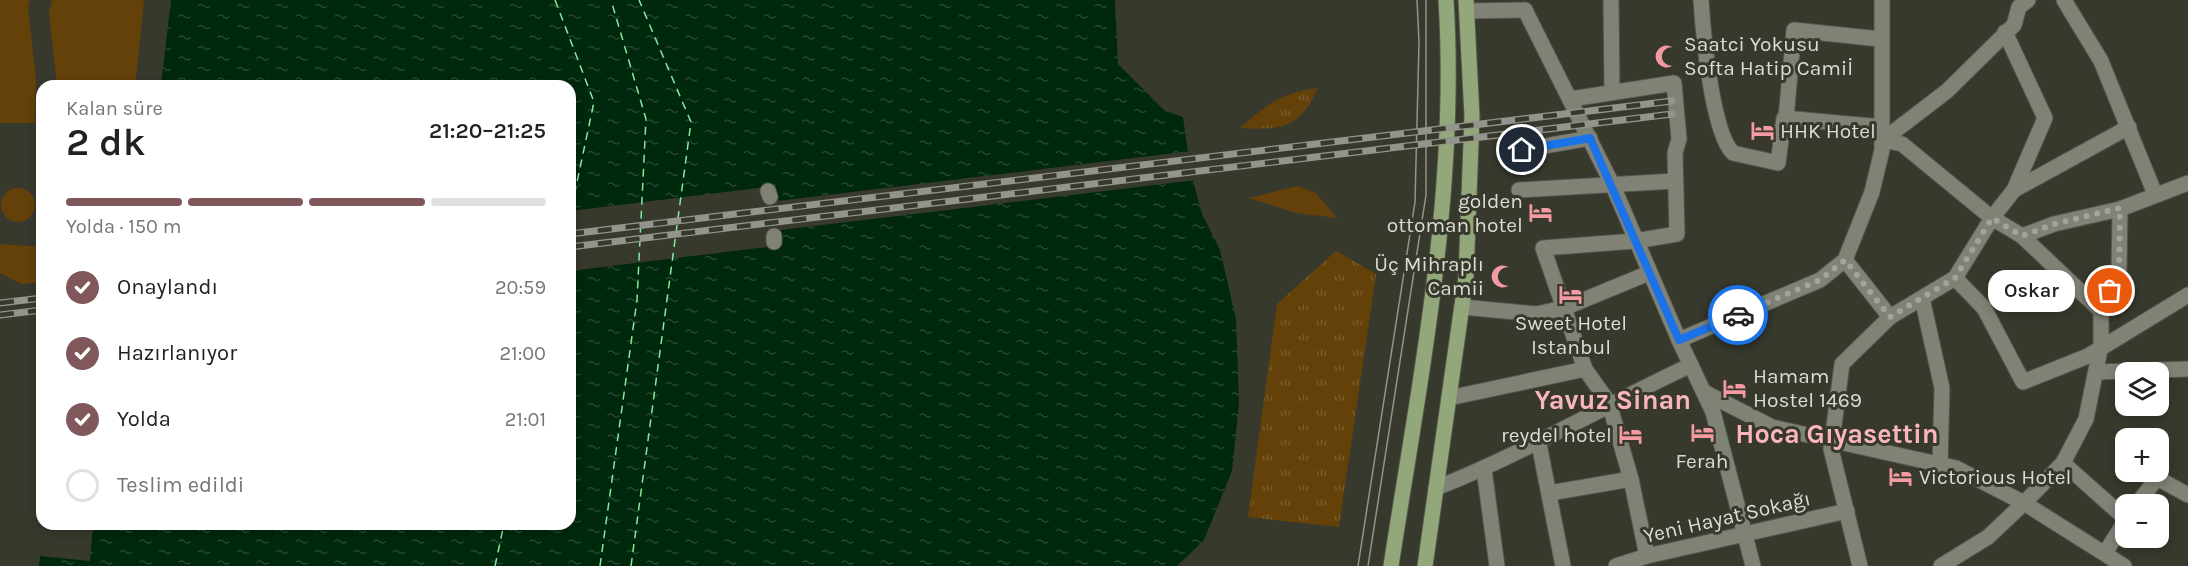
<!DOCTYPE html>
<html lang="tr">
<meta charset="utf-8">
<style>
:root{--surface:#fff;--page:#f6f6f6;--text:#222;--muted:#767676;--line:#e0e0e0;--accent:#80585c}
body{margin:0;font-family:Karla,sans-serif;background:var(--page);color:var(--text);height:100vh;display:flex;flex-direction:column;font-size:22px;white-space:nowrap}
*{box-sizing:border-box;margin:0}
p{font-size:20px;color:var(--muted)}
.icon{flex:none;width:33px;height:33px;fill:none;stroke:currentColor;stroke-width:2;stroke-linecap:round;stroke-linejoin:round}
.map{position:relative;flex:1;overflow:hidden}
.panel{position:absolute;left:36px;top:80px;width:540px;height:450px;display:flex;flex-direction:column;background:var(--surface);border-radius:18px;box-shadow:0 3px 9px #0003}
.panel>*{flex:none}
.tools{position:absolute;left:2115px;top:362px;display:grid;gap:12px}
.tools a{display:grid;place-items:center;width:54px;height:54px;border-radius:12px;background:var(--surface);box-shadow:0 3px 9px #0003;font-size:30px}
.pin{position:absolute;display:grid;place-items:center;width:51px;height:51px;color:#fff;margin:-26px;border:3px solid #fff;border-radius:50%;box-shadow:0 2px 6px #0007}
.courier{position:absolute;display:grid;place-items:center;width:60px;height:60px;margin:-30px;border:4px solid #1a73e8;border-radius:50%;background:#fff;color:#222;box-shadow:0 2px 8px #0007}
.bubble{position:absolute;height:42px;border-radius:18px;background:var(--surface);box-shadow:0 3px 9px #0003;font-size:20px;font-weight:600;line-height:42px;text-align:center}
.head em{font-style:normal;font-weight:600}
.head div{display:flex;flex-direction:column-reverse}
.head{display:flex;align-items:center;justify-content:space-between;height:102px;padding:0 30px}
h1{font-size:39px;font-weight:600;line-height:45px}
.bar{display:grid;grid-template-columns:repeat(4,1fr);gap:9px 6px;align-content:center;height:72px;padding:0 30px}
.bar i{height:8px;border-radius:4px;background:var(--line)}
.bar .selected{background:var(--accent)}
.bar p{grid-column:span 4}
ol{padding:0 30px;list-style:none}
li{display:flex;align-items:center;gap:18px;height:66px}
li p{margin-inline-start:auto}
li .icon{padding:6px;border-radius:50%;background:var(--accent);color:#fff;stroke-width:4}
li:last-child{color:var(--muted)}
li i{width:33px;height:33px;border:3px solid var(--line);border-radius:50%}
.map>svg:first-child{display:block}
</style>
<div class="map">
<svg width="2188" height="566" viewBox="0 0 2188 566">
<defs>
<pattern id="park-tufts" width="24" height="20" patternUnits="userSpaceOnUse" patternTransform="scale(1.5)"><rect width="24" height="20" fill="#644109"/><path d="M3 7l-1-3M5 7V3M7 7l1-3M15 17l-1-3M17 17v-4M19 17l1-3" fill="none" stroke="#7a5c2c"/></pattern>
<pattern id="water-ripples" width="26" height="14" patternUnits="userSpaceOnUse" patternTransform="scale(1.5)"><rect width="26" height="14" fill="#00280c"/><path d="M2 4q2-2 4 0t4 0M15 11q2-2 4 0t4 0" fill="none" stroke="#25472e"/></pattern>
</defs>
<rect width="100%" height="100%" fill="#38392d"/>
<g fill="#644109">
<path d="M0,0H30L28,8L36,79L35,123H0Z"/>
<path d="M52,0H144L136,79L131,82V85H57L49,14Z"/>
<path d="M1297,186L1316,193L1337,218L1296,213L1249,198Z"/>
<circle cx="18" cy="205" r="17"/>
<path d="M0,244L42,247V282L22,284L0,273Z"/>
</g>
<g fill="url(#park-tufts)">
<path d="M1318,88C1299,129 1282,130 1240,128C1268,104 1280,93 1318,88Z"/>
<path d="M1336,251L1376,274L1339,527L1248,517L1277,304Z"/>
</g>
<path fill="url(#water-ripples)" d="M171,0H1115L1118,64L1165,111L1183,117L1191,173L1202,214L1220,250L1236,319L1239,403L1232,471L1204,540L1177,566H39L40,556L90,561L93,524H570V86L161,85Z"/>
<path fill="#38392d" d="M1191,151L1196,180L781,230L783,245L570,271V211L775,186L777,201Z"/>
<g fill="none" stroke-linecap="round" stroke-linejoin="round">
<g stroke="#84ea9c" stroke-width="1.5" stroke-dasharray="8 6" stroke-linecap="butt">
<path d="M555,0L594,102L570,215"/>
<path d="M495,566L504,524"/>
<path d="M600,566L637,300L646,119L611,0"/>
<path d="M631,566L691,122L639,0"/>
</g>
<defs>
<g id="minor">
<path d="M1611,0L1612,91"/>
<path d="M1701,0C1703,32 1712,133 1733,153L1778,163L1784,118L1882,127"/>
<path d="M2064,0L2101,61L2155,194"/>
<path d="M1525,10L1613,186L1679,340L1713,412L1753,566"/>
<path d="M1467,11L1525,10"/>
<path d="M1571,99L1674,83L1679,139L1675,153L1677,234L1635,241L1543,248L1585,369L1609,403L1631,479L1647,556"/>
<path d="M1786,118L1794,30L1880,39"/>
<path d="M1883,140L1902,144L1992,218L2022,236L2101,311"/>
<path d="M1883,140L1947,91L2014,25L2019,7L2028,0"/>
<path d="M1522,150L1590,138"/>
<path d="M1519,190L1675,181"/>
<path d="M2014,190L2129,127"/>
<path d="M768,191L770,197"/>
<path d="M774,236V242"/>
<path d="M2022,236L2054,224L2120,209L2188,183"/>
<path d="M1845,260L1890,317"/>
<path d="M1955,278L1984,308L2023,382L2088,356L2188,295"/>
<path d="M1922,298L1942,388L1940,465"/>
<path d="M1462,307L1536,314L1564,308L1649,273"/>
<path d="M1679,340L1820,280L1845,260L1872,192L1882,150V0"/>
<path d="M2098,372L2188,369"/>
<path d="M1704,392L1772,427L1956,468L2024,503L2124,566"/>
<path d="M1449,398L1585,369"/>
<path d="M1538,439L1563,566"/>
<path d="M2063,463L2126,519"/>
<path d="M1484,469L1497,566"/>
<path d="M1436,488C1523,454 1605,405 1691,365"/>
<path d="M1550,493L1631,479"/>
<path d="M2137,504L2157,478L2188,495"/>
<path d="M2105,553L2126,520"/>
<path d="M1616,566L1647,556L1847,511"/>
<path d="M1860,566L1831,449L1842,364L1890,317L1955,278L1992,218L2014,190L2045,118L2005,32"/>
<path d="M1941,566L1988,537L2024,503L2063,463L2086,419L2101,345V311L2119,271L2120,209"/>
</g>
<g id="major">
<path d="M1391,566C1420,378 1458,191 1446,0"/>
<path d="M1425,566L1466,277L1472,116L1466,0"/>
</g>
</defs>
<use href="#minor" stroke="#54554b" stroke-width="17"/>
<use href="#major" stroke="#54554b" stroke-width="17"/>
<use href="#minor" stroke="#818276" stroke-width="15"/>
<use href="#major" stroke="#92a87a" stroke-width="15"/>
<g stroke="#93948b" stroke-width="1.5">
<path d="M1358,566L1415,202L1419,42L1417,0"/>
<path d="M1368,566L1426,195V0"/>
</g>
<defs>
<g id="rail">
<path d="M570,234L1672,101"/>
<path d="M570,247L1672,114"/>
<path d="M0,303L42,298"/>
<path d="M0,315L42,310"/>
</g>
</defs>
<use href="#rail" stroke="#93948b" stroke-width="7"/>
<use href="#rail" stroke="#38392d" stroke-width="4.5" stroke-dasharray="14" stroke-linecap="butt"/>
</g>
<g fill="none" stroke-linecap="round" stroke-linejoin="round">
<path stroke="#a2a39a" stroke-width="6" stroke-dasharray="0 10.8" d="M1738,315L1820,280L1845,260L1890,317L1955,278L1992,218L2022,236L2054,224L2120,208L2119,271L2110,291"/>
<path stroke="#1a73e8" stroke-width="8" d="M1522,150L1590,138L1679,340L1738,315"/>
</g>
<defs>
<symbol id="mosque-bare" viewBox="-9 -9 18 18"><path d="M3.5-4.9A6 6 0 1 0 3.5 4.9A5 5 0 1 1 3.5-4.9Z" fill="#f49aa2" stroke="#38392d" stroke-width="2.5" paint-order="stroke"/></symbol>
<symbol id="hotel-bare" viewBox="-9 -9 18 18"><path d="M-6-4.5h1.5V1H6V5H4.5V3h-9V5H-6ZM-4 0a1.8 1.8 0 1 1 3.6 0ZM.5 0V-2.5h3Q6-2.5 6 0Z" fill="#f49aa2" stroke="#38392d" stroke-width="2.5" paint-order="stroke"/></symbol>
</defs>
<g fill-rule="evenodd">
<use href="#mosque-bare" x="1650" y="40" width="33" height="33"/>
<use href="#hotel-bare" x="1746" y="114" width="33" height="33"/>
<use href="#hotel-bare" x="1524" y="196" width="33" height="33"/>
<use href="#mosque-bare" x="1486" y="260" width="33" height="33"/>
<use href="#hotel-bare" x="1554" y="278" width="33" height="33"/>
<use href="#hotel-bare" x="1718" y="372" width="33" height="33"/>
<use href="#hotel-bare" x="1686" y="416" width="33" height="33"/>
<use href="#hotel-bare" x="1614" y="418" width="33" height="33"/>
<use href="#hotel-bare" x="1884" y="460" width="33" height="33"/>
</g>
<g text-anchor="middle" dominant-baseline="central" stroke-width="6" stroke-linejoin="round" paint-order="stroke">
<g font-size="21" fill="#dbdcd5" stroke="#38392d" text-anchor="start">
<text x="1684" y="44">Saatci Yokusu<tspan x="1684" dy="24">Softa Hatip Camiİ</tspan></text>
<text x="1780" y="131">HHK Hotel</text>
<text x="1523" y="201" text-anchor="end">golden<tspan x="1523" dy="24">ottoman hotel</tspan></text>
<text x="1484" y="264" text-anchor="end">Üç Mihraplı<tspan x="1484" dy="24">Camii</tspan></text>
<text x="1571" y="323" text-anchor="middle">Sweet Hotel<tspan x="1571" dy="24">Istanbul</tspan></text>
<text x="1753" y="376">Hamam<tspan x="1753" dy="24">Hostel 1469</tspan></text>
<text x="1612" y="435" text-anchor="end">reydel hotel</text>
<text x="1702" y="461" text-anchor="middle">Ferah</text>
<text x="1919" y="477">Victorious Hotel</text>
</g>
<g font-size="21" fill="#dbdcd5" stroke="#38392d">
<text transform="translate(1727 517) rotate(-13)">Yeni Hayat Sokağı</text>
</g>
<g font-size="27" font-weight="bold" fill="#fab6ba" stroke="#38392d">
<text x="1613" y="400">Yavuz Sinan</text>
<text x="1837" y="434">Hoca Gıyasettin</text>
</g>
</g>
</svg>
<div class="tools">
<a><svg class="icon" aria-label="layers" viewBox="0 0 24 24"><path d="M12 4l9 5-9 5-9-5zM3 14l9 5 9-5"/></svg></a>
<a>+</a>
<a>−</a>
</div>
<div class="pin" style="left:2110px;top:291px;background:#ea580c"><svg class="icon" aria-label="bag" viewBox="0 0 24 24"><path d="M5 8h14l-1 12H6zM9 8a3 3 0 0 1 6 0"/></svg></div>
<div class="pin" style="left:1522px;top:150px;background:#1f2937"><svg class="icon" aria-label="home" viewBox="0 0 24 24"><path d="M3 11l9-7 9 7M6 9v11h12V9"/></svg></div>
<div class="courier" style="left:1738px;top:315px"><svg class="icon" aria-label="car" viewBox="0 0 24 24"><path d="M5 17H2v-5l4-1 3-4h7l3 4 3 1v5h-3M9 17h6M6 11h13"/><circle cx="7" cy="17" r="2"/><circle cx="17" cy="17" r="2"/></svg></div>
<div class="bubble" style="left:1988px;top:270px;width:87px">Oskar</div>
<section class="panel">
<div class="head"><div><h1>2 dk</h1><p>Kalan süre</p></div><em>21:20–21:25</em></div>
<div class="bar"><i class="selected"></i><i class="selected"></i><i class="selected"></i><i></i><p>Yolda · 150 m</p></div>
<ol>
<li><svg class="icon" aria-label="check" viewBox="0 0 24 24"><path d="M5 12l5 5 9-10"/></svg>Onaylandı<p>20:59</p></li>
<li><svg class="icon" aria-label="check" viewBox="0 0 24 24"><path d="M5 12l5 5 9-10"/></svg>Hazırlanıyor<p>21:00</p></li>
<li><svg class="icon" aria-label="check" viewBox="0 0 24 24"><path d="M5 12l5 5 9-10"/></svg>Yolda<p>21:01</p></li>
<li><i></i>Teslim edildi</li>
</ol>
</section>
</div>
